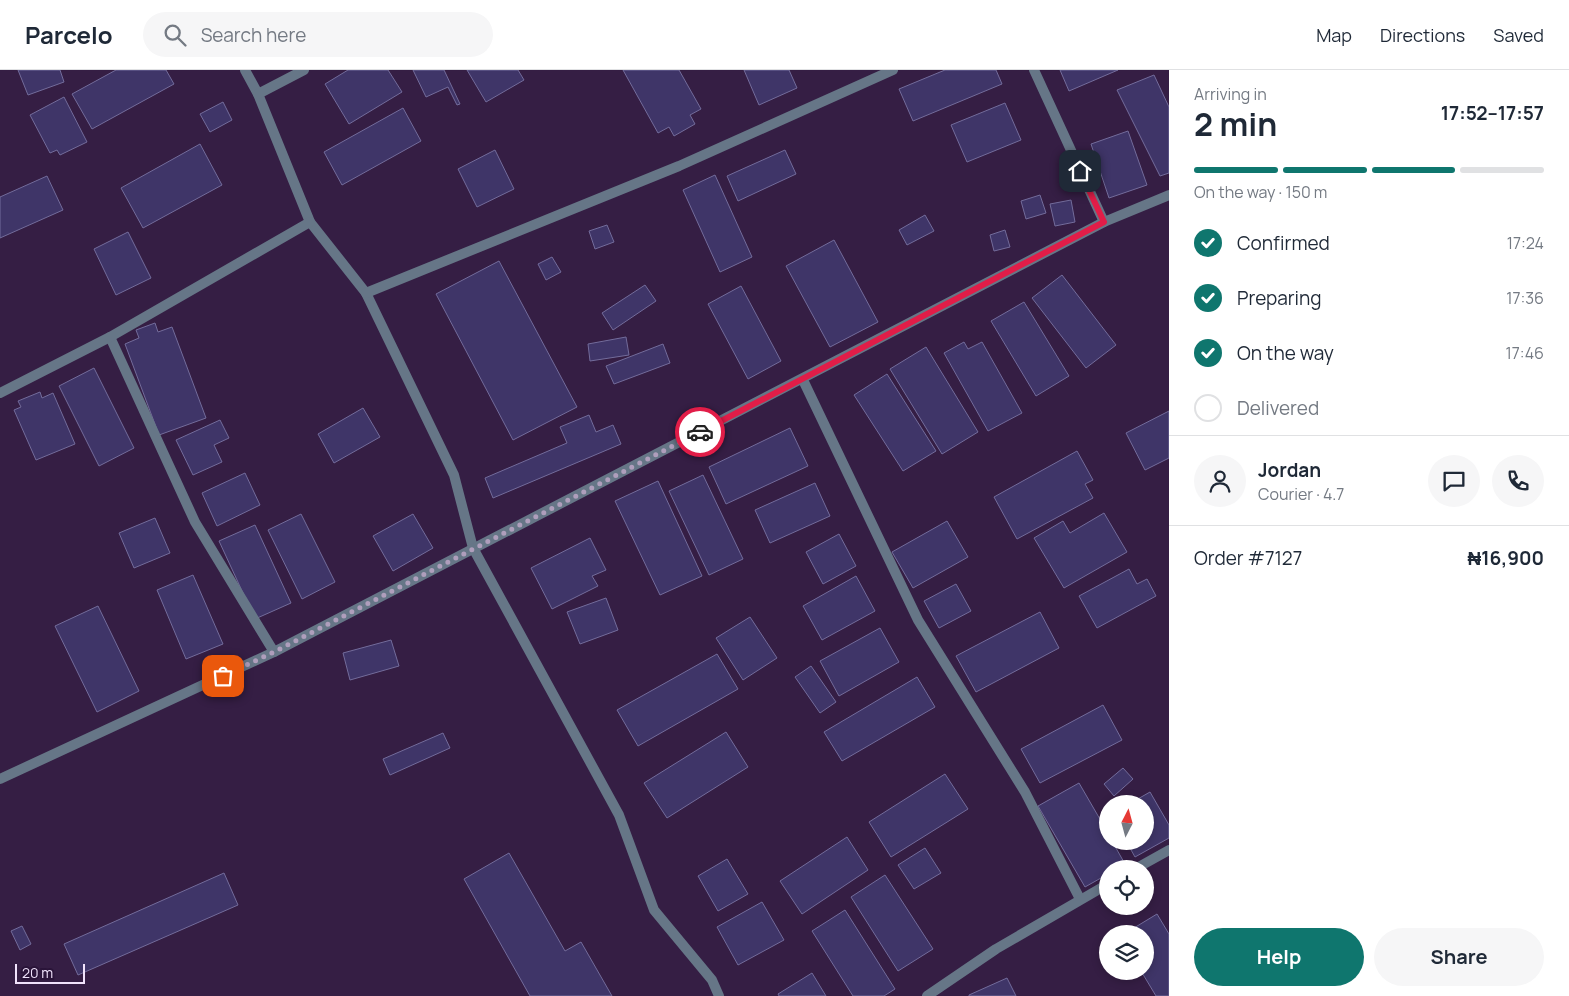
<!DOCTYPE html>
<meta charset="utf-8">
<style>
:root{--surface:#fff;--page:#f6f6f7;--text:#1f2937;--muted:#747a83;--line:#e0e1e3;--accent:#0f766e}
body{margin:0;font-family:Manrope,sans-serif;background:var(--page);color:var(--text);height:100vh;display:flex;flex-direction:column;font-size:19px;white-space:nowrap}
*{box-sizing:border-box;margin:0}
p{font-size:16px;color:var(--muted)}
.icon{flex:none;width:28px;height:28px;fill:none;stroke:currentColor;stroke-width:2;stroke-linecap:round;stroke-linejoin:round}
.map{position:relative;flex:1;overflow:hidden}
.details{display:flex;flex-direction:column;background:var(--surface);width:400px}
.details>*{flex:none}
.needle{width:32px;rotate:6deg}
.fabs{position:absolute;left:1099px;top:725px;display:grid;gap:10px}
.fabs a{display:grid;place-items:center;width:55px;height:55px;border-radius:50%;background:var(--surface);box-shadow:0 2px 8px #0003;font-size:25px}
.scale{position:absolute;left:15px;bottom:12px;width:70px;box-sizing:border-box;padding-left:5px;border:2px solid #f1e3fc;border-top:0;font-size:14px;line-height:18px;white-space:nowrap;color:#f1e3fc;-webkit-text-stroke:4px #2a1439;paint-order:stroke}
.pin{position:absolute;display:grid;place-items:center;width:42px;height:42px;color:#fff;margin:-21px;border-radius:10px;box-shadow:0 2px 8px #0006}
.courier{position:absolute;display:grid;place-items:center;width:50px;height:50px;margin:-25px;border:4px solid #e11d48;border-radius:50%;background:#fff;color:#222;box-shadow:0 1px 6px #0007}
.overview em{font-style:normal;font-weight:700}
.overview div{display:flex;flex-direction:column-reverse}
.overview{display:flex;align-items:center;justify-content:space-between;height:85px;padding:0 25px}
h1{font-size:32px;font-weight:700;line-height:38px}
.bar{display:grid;grid-template-columns:repeat(4,1fr);gap:8px 5px;align-content:center;height:60px;padding:0 25px}
.bar i{height:6px;border-radius:4px;background:var(--line)}
.bar .current{background:var(--accent)}
.bar p{grid-column:span 4}
.line{display:flex;align-items:center;gap:12px;padding:0 25px;border-top:1px solid var(--line)}
.line div{flex:1}
.round{display:grid;place-items:center;flex:none;width:52px;height:52px;border-radius:26px;background:var(--page)}
ol{padding:0 25px;list-style:none}
li{display:flex;align-items:center;gap:15px;height:55px}
li p{margin-inline-start:auto}
li .icon{padding:5px;border-radius:50%;background:var(--accent);color:#fff;stroke-width:4}
li:last-child{color:var(--muted)}
li i{width:28px;height:28px;border:2px solid var(--line);border-radius:50%}
.button{display:flex;gap:10px;margin-top:auto;padding:10px 25px}
.button a{flex:1;height:58px;border-radius:30px;background:var(--accent);color:#fff;font-size:20px;font-weight:700;line-height:58px;text-align:center}
.button a+a{background:var(--page);color:var(--text)}
header{display:flex;align-items:center;gap:30px;box-sizing:border-box;height:70px;padding:0 25px;background:var(--surface);border-bottom:1px solid var(--line)}
header strong{font-size:24px}
nav{display:flex;gap:28px;margin-inline-start:auto;font-size:18px}
.search{width:350px;height:45px;background:var(--page);display:flex;align-items:center;gap:12px;box-sizing:border-box;padding:0 18px;border-radius:28px;color:var(--muted);font-size:19px}
main{display:flex;flex:1;min-height:0}
.map>svg:first-child{display:block}
</style>
<header>
<strong>Parcelo</strong>
<div class="search"><svg class="icon" aria-label="search" viewBox="0 0 24 24"><circle cx="10" cy="10" r="6"/><path d="M15 15l6 6"/></svg>Search here</div>
<nav><a>Map</a><a>Directions</a><a>Saved</a></nav>
</header>
<main>
<div class="map">
<svg width="1169" height="926" viewBox="0 0 1169 926">
<rect width="100%" height="100%" fill="#351e44"/>
<g fill="#3f3568" stroke="#736c9b">
<path d="M18,0H60L64,12L28,25Z"/>
<path d="M116,0H166L174,14L92,59L72,24Z"/>
<path d="M348,0H388L402,22L349,54L325,14Z"/>
<path d="M413,0H444L460,34L457,35L448,17L426,27Z"/>
<path d="M467,0H518L524,10L486,32Z"/>
<path d="M623,0H679L701,39L690,45L695,54L674,66L669,57L658,63Z"/>
<path d="M744,0H789L797,18L759,35Z"/>
<path d="M945,0H996L1002,14L913,51L899,19Z"/>
<path d="M1060,0H1118L1069,21Z"/>
<path d="M1154,5L1169,37V103L1160,106L1117,20Z"/>
<path d="M64,27L87,72L60,85L57,80L50,83L30,45Z"/>
<path d="M223,32L232,50L210,62L200,44Z"/>
<path d="M1005,33L1021,70L967,92L951,55Z"/>
<path d="M403,38L421,71L342,115L324,82Z"/>
<path d="M1128,61L1147,115L1109,128L1091,74Z"/>
<path d="M200,74L222,115L143,158L121,118Z"/>
<path d="M495,80L514,119L477,137L458,99Z"/>
<path d="M785,80L796,104L738,131L727,106Z"/>
<path d="M715,105L752,187L720,202L683,120Z"/>
<path d="M47,106L63,140L0,168V127Z"/>
<path d="M1040,125L1046,143L1026,149L1021,131Z"/>
<path d="M1071,130L1075,152L1055,156L1050,134Z"/>
<path d="M925,145L934,161L907,175L899,160Z"/>
<path d="M607,155L614,172L595,179L589,161Z"/>
<path d="M1005,160L1010,177L994,181L990,165Z"/>
<path d="M128,162L151,208L116,225L94,179Z"/>
<path d="M834,170L878,252L830,277L786,196Z"/>
<path d="M552,187L561,202L546,210L538,194Z"/>
<path d="M499,191L577,337L513,370L436,224Z"/>
<path d="M1062,205L1116,275L1086,298L1032,228Z"/>
<path d="M645,215L656,231L613,260L602,243Z"/>
<path d="M741,216L781,291L748,309L708,234Z"/>
<path d="M1024,232L1069,306L1036,326L991,251Z"/>
<path d="M155,253L158,262L172,257L206,348L159,365L125,274L139,268L136,260Z"/>
<path d="M626,267L629,285L590,291L588,274Z"/>
<path d="M964,272L968,279L982,272L1022,343L988,361L944,283Z"/>
<path d="M663,274L670,293L614,314L606,296Z"/>
<path d="M926,277L978,362L942,384L890,299Z"/>
<path d="M94,298L134,378L99,396L59,316Z"/>
<path d="M887,304L936,381L903,401L854,325Z"/>
<path d="M40,322L42,328L53,323L75,374L36,390L14,340L21,337L18,331Z"/>
<path d="M363,338L380,367L334,393L318,364Z"/>
<path d="M1169,341V388L1145,400L1126,363Z"/>
<path d="M589,345L596,362L613,355L621,374L493,428L485,408L567,373L560,357Z"/>
<path d="M220,350L229,368L214,375L222,392L193,405L176,370Z"/>
<path d="M790,358L808,396L726,434L709,397Z"/>
<path d="M1077,381L1093,410L1085,414L1093,428L1017,469L994,427Z"/>
<path d="M245,403L260,435L217,456L202,423Z"/>
<path d="M703,405L743,489L709,505L669,421Z"/>
<path d="M658,411L702,506L660,525L615,431Z"/>
<path d="M815,413L830,446L770,473L755,440Z"/>
<path d="M1104,443L1127,482L1064,518L1034,468L1063,451L1070,463Z"/>
<path d="M301,444L335,512L302,529L268,460Z"/>
<path d="M413,444L433,478L393,501L373,466Z"/>
<path d="M155,448L170,483L134,498L119,463Z"/>
<path d="M947,451L968,487L913,518L892,482Z"/>
<path d="M255,455L291,533L255,549L219,471Z"/>
<path d="M839,464L856,496L823,514L806,482Z"/>
<path d="M590,468L606,500L592,506L598,516L552,539L531,498Z"/>
<path d="M1129,499L1137,514L1147,509L1156,526L1097,558L1079,526Z"/>
<path d="M193,505L223,574L186,589L157,520Z"/>
<path d="M856,506L875,541L822,570L803,536Z"/>
<path d="M956,514L971,541L939,558L924,531Z"/>
<path d="M606,528L618,560L580,574L567,542Z"/>
<path d="M98,536L139,621L97,642L55,556Z"/>
<path d="M1040,542L1059,578L976,622L956,586Z"/>
<path d="M750,547L777,588L743,610L716,568Z"/>
<path d="M880,558L899,592L839,626L820,591Z"/>
<path d="M391,570L399,596L350,610L343,583Z"/>
<path d="M717,584L738,619L638,676L617,640Z"/>
<path d="M811,596L836,632L820,643L795,607Z"/>
<path d="M917,607L935,637L842,691L824,662Z"/>
<path d="M1103,635L1122,670L1040,713L1021,679Z"/>
<path d="M726,662L748,697L667,748L644,713Z"/>
<path d="M443,663L450,678L390,705L383,689Z"/>
<path d="M1123,698L1133,709L1114,726L1104,714Z"/>
<path d="M945,704L968,739L891,787L869,752Z"/>
<path d="M1079,713L1108,763V771H1112L1125,794L1117,799H1108V804L1085,817L1038,736Z"/>
<path d="M1150,722L1169,755V768L1135,787L1126,771H1145V734H1129Z"/>
<path d="M847,767L868,800L802,844L780,811Z"/>
<path d="M925,778L941,803L914,819L898,795Z"/>
<path d="M509,783L565,881L581,872L612,926H530L464,809Z"/>
<path d="M727,789L748,824L718,841L698,806Z"/>
<path d="M224,803L238,835L78,905L64,874Z"/>
<path d="M885,805L933,879L898,901L851,827Z"/>
<path d="M762,832L784,870L738,895L717,857Z"/>
<path d="M845,840L895,919L884,926H853L812,861Z"/>
<path d="M1157,844L1169,864V926H1156L1141,901H1145V864H1124Z"/>
<path d="M22,856L31,874L20,880L11,861Z"/>
<path d="M812,903L826,926H779L778,924Z"/>
<path d="M1007,908L1016,926H969V925Z"/>
</g>
<g fill="none" stroke-linecap="round" stroke-linejoin="round">
<g stroke="#667687" stroke-width="10">
<path d="M245,0L258,24L310,152L366,223L454,405L473,478L619,745L654,840L712,910L719,926"/>
<path d="M1034,0L1104,152"/>
<path d="M258,24L304,0"/>
<path d="M366,223L679,96L893,0"/>
<path d="M110,267L195,452L274,582"/>
<path d="M803,310L918,550L1025,722L1080,829"/>
<path d="M0,323L110,267L310,152"/>
<path d="M0,709L274,582L1104,152L1169,125"/>
<path d="M1135,799L1169,780"/>
<path d="M927,926L996,879L1108,814"/>
</g>
</g>
<g fill="none" stroke-linecap="round" stroke-linejoin="round">
<path stroke="#af9ebc" stroke-width="5" stroke-dasharray="0 9" d="M223,606L274,582L700,362"/>
<path stroke="#e11d48" stroke-width="6" d="M700,362L1104,152L1080,101"/>
</g>
</svg>
<div class="fabs">
<a><svg class="needle" viewBox="-14 -14 28 28"><path d="M0-13l5 13h-10z" fill="#e53935"/><path d="M0 13l5-13h-10z" fill="#747a83"/></svg></a>
<a><svg class="icon" aria-label="locate" viewBox="0 0 24 24"><circle cx="12" cy="12" r="6"/><path d="M12 2v4M12 18v4M2 12h4M18 12h4"/></svg></a>
<a><svg class="icon" aria-label="layers" viewBox="0 0 24 24"><path d="M12 4l9 5-9 5-9-5zM3 14l9 5 9-5"/></svg></a>
</div>
<div class="scale">20 m</div>
<div class="pin" style="left:223px;top:606px;background:#ea580c"><svg class="icon" aria-label="bag" viewBox="0 0 24 24"><path d="M5 8h14l-1 12H6zM9 8a3 3 0 0 1 6 0"/></svg></div>
<div class="pin" style="left:1080px;top:101px;background:#1f2937"><svg class="icon" aria-label="home" viewBox="0 0 24 24"><path d="M3 11l9-7 9 7M6 9v11h12V9"/></svg></div>
<div class="courier" style="left:700px;top:362px"><svg class="icon" aria-label="car" viewBox="0 0 24 24"><path d="M5 17H2v-5l4-1 3-4h7l3 4 3 1v5h-3M9 17h6M6 11h13"/><circle cx="7" cy="17" r="2"/><circle cx="17" cy="17" r="2"/></svg></div>
</div>
<section class="details">
<div class="overview"><div><h1>2 min</h1><p>Arriving in</p></div><em>17:52–17:57</em></div>
<div class="bar"><i class="current"></i><i class="current"></i><i class="current"></i><i></i><p>On the way · 150 m</p></div>
<ol>
<li><svg class="icon" aria-label="check" viewBox="0 0 24 24"><path d="M5 12l5 5 9-10"/></svg>Confirmed<p>17:24</p></li>
<li><svg class="icon" aria-label="check" viewBox="0 0 24 24"><path d="M5 12l5 5 9-10"/></svg>Preparing<p>17:36</p></li>
<li><svg class="icon" aria-label="check" viewBox="0 0 24 24"><path d="M5 12l5 5 9-10"/></svg>On the way<p>17:46</p></li>
<li><i></i>Delivered</li>
</ol>
<div class="line" style="height:90px"><a class="round"><svg class="icon" aria-label="person" viewBox="0 0 24 24"><circle cx="12" cy="8" r="4"/><path d="M4 21q1-7 8-7t8 7"/></svg></a><div><b>Jordan</b><p>Courier · 4.7</p></div><a class="round"><svg class="icon" aria-label="chat" viewBox="0 0 24 24"><path d="M4 5h16v11H9l-5 4z"/></svg></a><a class="round"><svg class="icon" aria-label="phone" viewBox="0 0 24 24"><path d="M5 4h4l2 5-3 2q2 4 5 5l2-3 5 2v4C11 20 4 13 5 4z"/></svg></a></div>
<div class="line" style="height:65px"><div>Order #7127</div><b>₦16,900</b></div>
<div class="button"><a>Help</a><a>Share</a></div>
</section>
</main>
